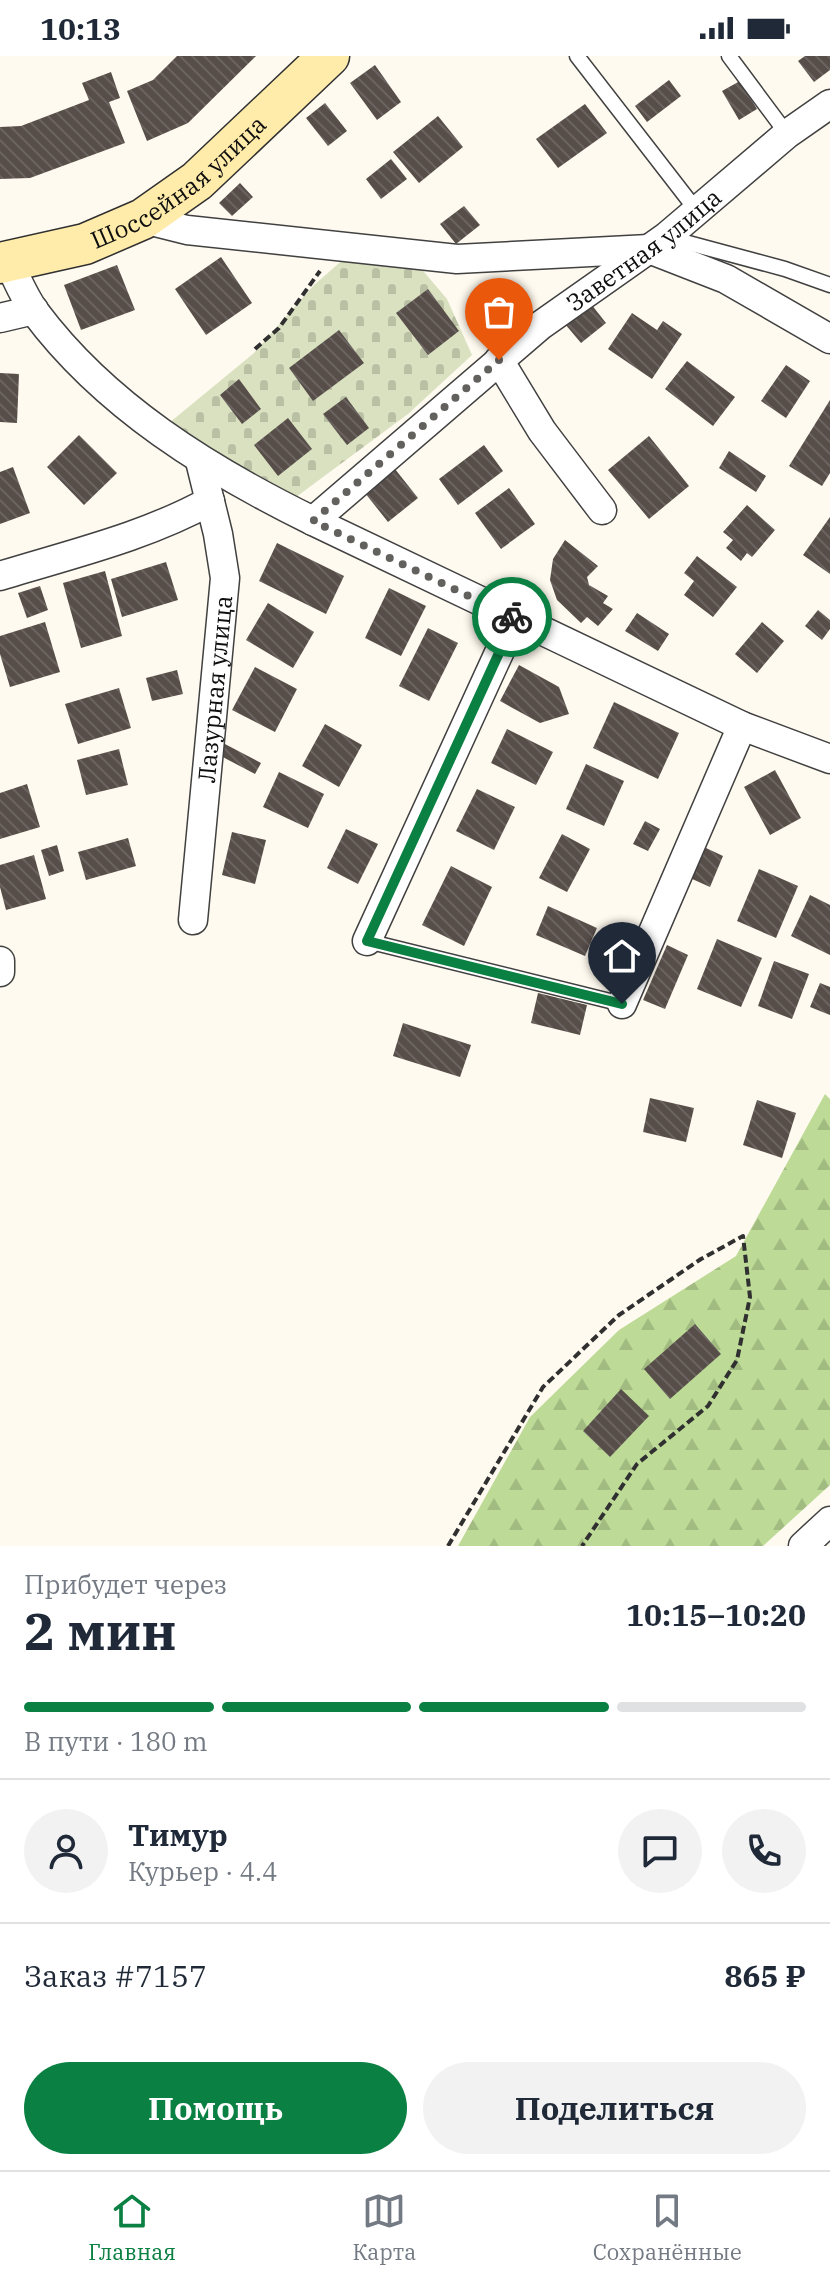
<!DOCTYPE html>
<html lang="ru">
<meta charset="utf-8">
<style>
:root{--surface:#fff;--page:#f2f2f3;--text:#1f2937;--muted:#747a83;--line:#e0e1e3;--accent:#0b8043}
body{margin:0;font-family:"IBM Plex Serif",serif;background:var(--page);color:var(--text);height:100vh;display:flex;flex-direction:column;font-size:30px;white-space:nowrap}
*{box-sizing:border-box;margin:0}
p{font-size:26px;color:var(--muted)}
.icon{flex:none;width:44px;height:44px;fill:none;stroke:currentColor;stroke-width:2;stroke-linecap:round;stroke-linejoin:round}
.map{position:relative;height:1490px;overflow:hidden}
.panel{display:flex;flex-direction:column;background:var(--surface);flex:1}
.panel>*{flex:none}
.pin{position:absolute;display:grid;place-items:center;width:68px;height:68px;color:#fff;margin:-82px -34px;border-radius:50% 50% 50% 0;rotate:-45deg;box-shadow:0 0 8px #0007}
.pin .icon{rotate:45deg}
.courier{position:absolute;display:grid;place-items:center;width:80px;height:80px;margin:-40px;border:6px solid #0b8043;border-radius:50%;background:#fff;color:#222;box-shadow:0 2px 10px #0007}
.head em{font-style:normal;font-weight:800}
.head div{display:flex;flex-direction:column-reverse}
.head{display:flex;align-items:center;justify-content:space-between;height:136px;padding:0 24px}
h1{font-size:52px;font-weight:800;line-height:60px}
.bar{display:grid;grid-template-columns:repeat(4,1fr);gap:12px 8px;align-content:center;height:96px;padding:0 24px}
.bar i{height:10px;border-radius:6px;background:var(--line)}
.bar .current{background:var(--accent)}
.bar p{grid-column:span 4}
.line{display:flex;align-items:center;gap:20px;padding:0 24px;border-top:2px solid var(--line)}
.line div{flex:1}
.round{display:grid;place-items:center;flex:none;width:84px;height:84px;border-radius:42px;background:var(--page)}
.primary-button{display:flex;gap:16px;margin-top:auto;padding:16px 24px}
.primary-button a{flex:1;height:92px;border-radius:48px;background:var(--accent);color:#fff;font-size:32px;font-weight:800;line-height:92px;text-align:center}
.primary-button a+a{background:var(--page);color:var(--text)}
.status{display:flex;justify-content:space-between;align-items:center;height:56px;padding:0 40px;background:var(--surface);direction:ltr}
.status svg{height:22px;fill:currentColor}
.dock{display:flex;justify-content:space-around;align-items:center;height:112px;border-top:2px solid var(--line);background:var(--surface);font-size:22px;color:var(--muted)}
.dock a{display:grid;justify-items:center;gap:4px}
.dock .current{color:var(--accent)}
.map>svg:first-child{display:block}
</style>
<div class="status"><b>10:13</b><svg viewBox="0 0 49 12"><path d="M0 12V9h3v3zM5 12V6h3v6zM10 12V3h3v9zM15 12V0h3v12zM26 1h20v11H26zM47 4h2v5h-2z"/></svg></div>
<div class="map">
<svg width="830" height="1490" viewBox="0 0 830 1490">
<defs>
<pattern id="forest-firs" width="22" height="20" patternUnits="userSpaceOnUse" patternTransform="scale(2)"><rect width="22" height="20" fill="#bddb97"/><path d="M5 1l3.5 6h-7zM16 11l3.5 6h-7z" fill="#a1bb81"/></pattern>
<pattern id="cemetery-stones" width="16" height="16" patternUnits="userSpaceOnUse" patternTransform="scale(2)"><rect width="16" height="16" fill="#dae1c0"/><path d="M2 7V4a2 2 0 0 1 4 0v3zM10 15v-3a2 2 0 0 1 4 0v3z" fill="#bac0a4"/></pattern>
<pattern id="building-back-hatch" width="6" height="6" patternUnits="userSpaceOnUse" patternTransform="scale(2)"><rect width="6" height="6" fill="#574e4a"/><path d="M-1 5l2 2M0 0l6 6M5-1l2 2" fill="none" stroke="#6a6360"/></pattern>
</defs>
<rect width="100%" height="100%" fill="#fffaef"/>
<path fill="url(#forest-firs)" d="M825,1038L830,1043V1429L763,1490H458L530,1361L619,1274L736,1200Z"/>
<path fill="url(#cemetery-stones)" d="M345,202L419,210L447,243L472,299L408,358L288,447L163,372L254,297L314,229Z"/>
<g fill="url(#building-back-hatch)">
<path d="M177,0H256L188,67L147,85L127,35L153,24Z"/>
<path d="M805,0H830V14L814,26L798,5Z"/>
<path d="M375,9L401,46L377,64L350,27Z"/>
<path d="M111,16L120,42L109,46L125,87L30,122L0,123V71L21,70L89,44L82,27Z"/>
<path d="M669,24L681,40L647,66L635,50Z"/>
<path d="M740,25L757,53L739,64L722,35Z"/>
<path d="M325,47L347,75L328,90L306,62Z"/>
<path d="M585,48L607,77L558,112L536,83Z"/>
<path d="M438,60L463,91L419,127L393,96Z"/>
<path d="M391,103L407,123L381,143L366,123Z"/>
<path d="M240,127L253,141L232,160L219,147Z"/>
<path d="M464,150L480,169L456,188L440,168Z"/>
<path d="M221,201L252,247L206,279L175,233Z"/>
<path d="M117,209L135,254L81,274L64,229Z"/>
<path d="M428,233L459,275L428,299L396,257Z"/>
<path d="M591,248L606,267L581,287L565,268Z"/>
<path d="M632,257L657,274L663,265L682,278L652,323L608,293Z"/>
<path d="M339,274L364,307L313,345L289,312Z"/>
<path d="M687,305L735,341L713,370L665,333Z"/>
<path d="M786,309L810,325L786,362L761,345Z"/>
<path d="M0,317L19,318L17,367L0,366Z"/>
<path d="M239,323L261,353L242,368L220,339Z"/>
<path d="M346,341L369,372L347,389L323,358Z"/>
<path d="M830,344V417L822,430L789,410Z"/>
<path d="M288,362L312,393L278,420L254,389Z"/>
<path d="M79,379L117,417L84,449L47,411Z"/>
<path d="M649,380L689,430L649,463L608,414Z"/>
<path d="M484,389L503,415L458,449L439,423Z"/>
<path d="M729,395L766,420L756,436L719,412Z"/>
<path d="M391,408L418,442L388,466L361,432Z"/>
<path d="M13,411L30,457L0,468V416Z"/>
<path d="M509,432L535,468L501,493L475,457Z"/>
<path d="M747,449L775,474L752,501L747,497L741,505L726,492L733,484L723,476Z"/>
<path d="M830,461V518L803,499Z"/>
<path d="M565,484L598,510L587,521L589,529L608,540L603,547L613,553L598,570L587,561L581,567L557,544L550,524L553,503Z"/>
<path d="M277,487L344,520L326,558L259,525Z"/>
<path d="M697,500L737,531L713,561L684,539L694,525L684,517Z"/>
<path d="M166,506L178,544L122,561L111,523Z"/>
<path d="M105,515L122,580L81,592L63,527Z"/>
<path d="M40,530L48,554L27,562L18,537Z"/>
<path d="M389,532L426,550L401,600L365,582Z"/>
<path d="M268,547L314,576L293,612L246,584Z"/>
<path d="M818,554L830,564V573L822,584L805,570Z"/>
<path d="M637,557L669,578L658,595L625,575Z"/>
<path d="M45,566L60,616L10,631L0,598V580Z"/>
<path d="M762,566L784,585L757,617L735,598Z"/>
<path d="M428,572L458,587L429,645L399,630Z"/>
<path d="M519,609L559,631L569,658L540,667L500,645Z"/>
<path d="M255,611L297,633L275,676L232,654Z"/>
<path d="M177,614L183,638L152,645L146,622Z"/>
<path d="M119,632L131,672L78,688L65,648Z"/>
<path d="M614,646L679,677L658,723L593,692Z"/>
<path d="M325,668L362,689L339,731L302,710Z"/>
<path d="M507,673L553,696L536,729L491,707Z"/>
<path d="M223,687L261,707L255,718L217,698Z"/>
<path d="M119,693L128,729L86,739L77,704Z"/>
<path d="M586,708L624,725L604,770L566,753Z"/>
<path d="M775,714L801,762L770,779L744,731Z"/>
<path d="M279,716L324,738L308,772L263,751Z"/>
<path d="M27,728L40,771L0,783V737Z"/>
<path d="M477,733L515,751L494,794L456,775Z"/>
<path d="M645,765L660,773L648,795L633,788Z"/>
<path d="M346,773L378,788L358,828L327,812Z"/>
<path d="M232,776L266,784L255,828L222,819Z"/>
<path d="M562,778L590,793L567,836L539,822Z"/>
<path d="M128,782L136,810L86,824L78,796Z"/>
<path d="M57,789L64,815L49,820L41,794Z"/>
<path d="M704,791L723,800L710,831L690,822Z"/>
<path d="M34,799L46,843L6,854L0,831V809Z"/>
<path d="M451,810L492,831L464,890L422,869Z"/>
<path d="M759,813L798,830L776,882L737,865Z"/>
<path d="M810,839L830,849V899L791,880Z"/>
<path d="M548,850L597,872L585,900L536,879Z"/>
<path d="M717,883L762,902L741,951L697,933Z"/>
<path d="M667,889L688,899L665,953L643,944Z"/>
<path d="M774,905L809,918L792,963L758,950Z"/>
<path d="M820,927L830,931V959L810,951Z"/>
<path d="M538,937L587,949L580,979L531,967Z"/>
<path d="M403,967L471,989L460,1021L393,1000Z"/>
<path d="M650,1042L694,1052L686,1086L643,1076Z"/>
<path d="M757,1044L796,1057L782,1102L743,1089Z"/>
<path d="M695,1268L721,1298L670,1343L644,1313Z"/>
<path d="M621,1333L649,1360L610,1401L583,1375Z"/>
</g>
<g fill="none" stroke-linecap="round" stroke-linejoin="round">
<defs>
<g id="lane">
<path d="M577,0L697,155"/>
<path d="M729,0L787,78"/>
<path d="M666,181L785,213L830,229"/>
<path d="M367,885L622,948"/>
</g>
<g id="street">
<path d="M143,163L187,174L457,203L649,193L726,223L830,283"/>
<path d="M9,207C17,223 24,241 35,256C105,350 209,414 313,465L742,670L830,703"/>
<path d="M0,262L34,254"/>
<path d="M499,304L542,375L602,454"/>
<path id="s1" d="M313,465L541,269L666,181L787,78L830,48"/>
<path d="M0,520C71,498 145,481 210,445"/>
<path id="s2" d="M193,864L225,522L218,478L200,405"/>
<path d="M367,885L515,562"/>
<path d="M0,905V916"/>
<path d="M622,948L742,670"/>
<path d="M803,1490L830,1465"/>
</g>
<g id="secondary">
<path id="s3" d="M0,207L85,188L143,163L197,125L329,0"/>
</g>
</defs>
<use href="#lane" stroke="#414141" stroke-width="17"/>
<use href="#street" stroke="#414141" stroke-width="31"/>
<use href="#secondary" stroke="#303030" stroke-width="43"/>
<g stroke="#303030" stroke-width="4" stroke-dasharray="8 4" stroke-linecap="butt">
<path d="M255,293L279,272L320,215"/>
<path d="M448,1490L543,1331L619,1259L701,1203L743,1180L750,1241L737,1304L708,1350L637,1408L582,1490"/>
</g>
<use href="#lane" stroke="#fff" stroke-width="14"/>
<use href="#street" stroke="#fff" stroke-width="28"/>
<use href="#secondary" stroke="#ffecaa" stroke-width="40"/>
</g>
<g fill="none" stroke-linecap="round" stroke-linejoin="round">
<path stroke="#62615d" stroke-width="8" stroke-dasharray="0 14.4" d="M499,304L313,465L512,561"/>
<path stroke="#0b8043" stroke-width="10" d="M512,561L515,562L367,885L622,948"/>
</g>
<g text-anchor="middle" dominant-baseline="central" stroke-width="8" stroke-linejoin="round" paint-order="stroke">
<g font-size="24" fill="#0e0e0e" stroke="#fff">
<text stroke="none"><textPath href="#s3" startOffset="200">Шоссейная улица</textPath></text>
<text stroke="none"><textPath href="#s1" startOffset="428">Заветная улица</textPath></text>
<text stroke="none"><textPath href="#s2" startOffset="232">Лазурная улица</textPath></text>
</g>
</g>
</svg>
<div class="pin" style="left:499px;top:304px;background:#ea580c"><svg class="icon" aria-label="bag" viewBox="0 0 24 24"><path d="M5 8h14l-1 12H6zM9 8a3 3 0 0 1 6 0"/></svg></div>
<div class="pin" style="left:622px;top:948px;background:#1f2937"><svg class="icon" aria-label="home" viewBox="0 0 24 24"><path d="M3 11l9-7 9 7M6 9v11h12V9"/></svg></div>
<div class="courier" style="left:512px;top:561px"><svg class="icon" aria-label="bike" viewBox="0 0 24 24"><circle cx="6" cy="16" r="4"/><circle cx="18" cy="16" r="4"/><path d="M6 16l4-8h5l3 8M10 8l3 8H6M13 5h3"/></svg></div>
</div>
<section class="panel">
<div class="head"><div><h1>2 мин</h1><p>Прибудет через</p></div><em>10:15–10:20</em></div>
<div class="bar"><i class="current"></i><i class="current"></i><i class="current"></i><i></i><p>В пути · 180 m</p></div>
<div class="line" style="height:144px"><a class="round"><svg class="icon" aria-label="person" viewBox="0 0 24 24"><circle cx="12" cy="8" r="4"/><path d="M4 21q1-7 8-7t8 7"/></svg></a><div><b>Тимур</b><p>Курьер · 4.4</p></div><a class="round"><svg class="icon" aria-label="chat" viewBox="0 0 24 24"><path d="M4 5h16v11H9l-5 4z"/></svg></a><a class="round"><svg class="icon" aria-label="phone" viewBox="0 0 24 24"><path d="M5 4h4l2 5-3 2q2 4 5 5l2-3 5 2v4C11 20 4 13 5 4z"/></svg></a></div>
<div class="line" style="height:104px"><div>Заказ #7157</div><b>865 ₽</b></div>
<div class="primary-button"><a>Помощь</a><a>Поделиться</a></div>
</section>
<nav class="dock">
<a class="current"><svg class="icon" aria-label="home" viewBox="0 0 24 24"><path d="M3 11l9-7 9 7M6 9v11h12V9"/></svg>Главная</a>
<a><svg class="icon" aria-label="map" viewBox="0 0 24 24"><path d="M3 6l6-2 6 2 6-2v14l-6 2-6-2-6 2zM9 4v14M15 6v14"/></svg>Карта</a>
<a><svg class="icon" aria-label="saved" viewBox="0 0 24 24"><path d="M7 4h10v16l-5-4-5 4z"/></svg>Сохранённые</a>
</nav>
